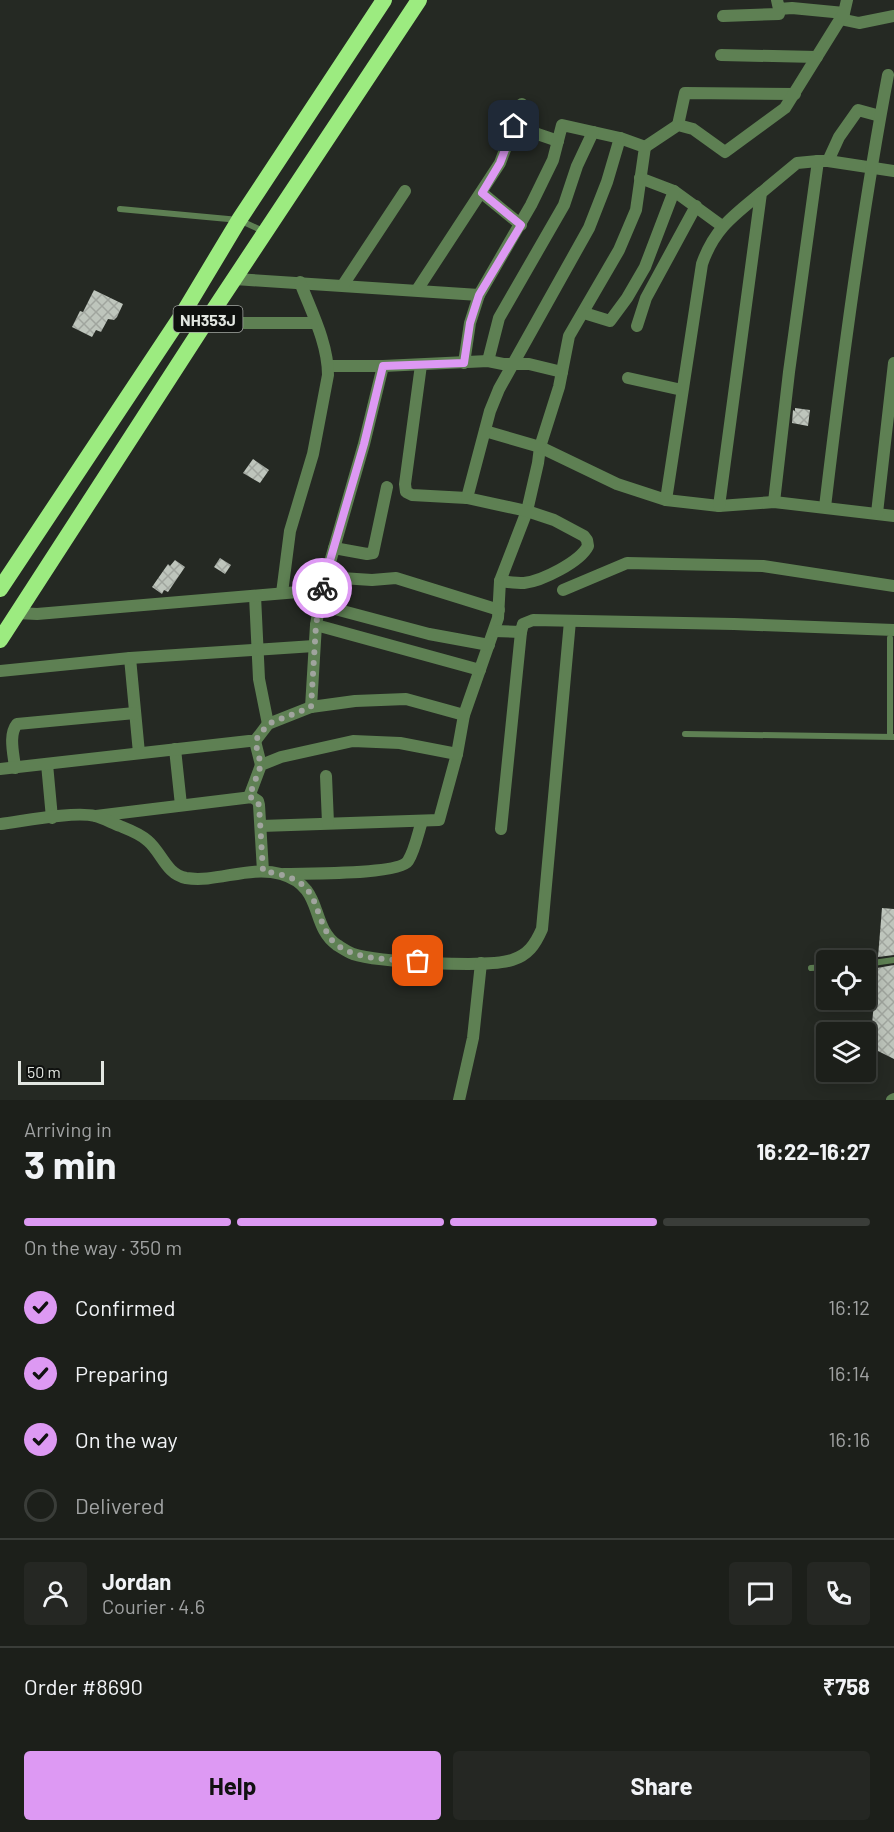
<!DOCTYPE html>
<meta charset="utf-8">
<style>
:root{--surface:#1c1f1a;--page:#252723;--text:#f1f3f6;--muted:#a0a2a2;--line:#3a3d39;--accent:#dd99f3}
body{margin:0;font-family:Barlow,sans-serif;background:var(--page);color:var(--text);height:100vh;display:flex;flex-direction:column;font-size:22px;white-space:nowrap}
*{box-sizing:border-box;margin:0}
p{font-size:20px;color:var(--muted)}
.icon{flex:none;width:33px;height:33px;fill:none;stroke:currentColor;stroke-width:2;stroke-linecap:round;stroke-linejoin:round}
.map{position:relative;height:1100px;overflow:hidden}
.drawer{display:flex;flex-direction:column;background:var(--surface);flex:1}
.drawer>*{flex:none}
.controls{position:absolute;left:816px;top:950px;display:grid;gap:12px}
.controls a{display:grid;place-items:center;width:60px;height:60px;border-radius:6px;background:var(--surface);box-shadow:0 3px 15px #0003,0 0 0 2px var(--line);font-size:30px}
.scale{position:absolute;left:18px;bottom:15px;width:86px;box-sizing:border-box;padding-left:6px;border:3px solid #e2e6e1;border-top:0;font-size:16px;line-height:21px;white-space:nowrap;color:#e2e6e1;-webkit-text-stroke:4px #0f110f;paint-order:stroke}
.pin{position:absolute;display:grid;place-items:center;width:51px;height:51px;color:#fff;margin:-26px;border-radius:12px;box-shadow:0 3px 9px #0006}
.courier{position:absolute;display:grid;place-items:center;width:60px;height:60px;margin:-30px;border:4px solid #dd99f3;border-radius:50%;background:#fff;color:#222;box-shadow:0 2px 8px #0007}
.head em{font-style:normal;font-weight:700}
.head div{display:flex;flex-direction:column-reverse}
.head{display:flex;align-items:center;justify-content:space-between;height:102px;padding:0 24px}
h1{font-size:39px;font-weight:700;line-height:45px}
.bar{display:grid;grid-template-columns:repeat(4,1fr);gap:9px 6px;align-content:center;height:72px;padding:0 24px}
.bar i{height:8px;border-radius:4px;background:var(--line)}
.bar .active{background:var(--accent)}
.bar p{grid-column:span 4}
.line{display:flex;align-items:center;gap:15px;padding:0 24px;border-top:2px solid var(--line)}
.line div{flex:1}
.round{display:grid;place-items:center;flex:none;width:63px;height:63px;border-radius:6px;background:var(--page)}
ol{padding:0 24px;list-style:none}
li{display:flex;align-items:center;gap:18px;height:66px}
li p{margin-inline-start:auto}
li .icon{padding:6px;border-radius:50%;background:var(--accent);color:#111;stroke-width:4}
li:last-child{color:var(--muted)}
li i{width:33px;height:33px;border:3px solid var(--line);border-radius:50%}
.cta{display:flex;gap:12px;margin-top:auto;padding:12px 24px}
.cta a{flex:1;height:69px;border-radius:6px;background:var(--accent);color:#111;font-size:24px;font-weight:700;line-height:69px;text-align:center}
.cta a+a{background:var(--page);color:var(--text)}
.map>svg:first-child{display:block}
</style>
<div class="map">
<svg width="894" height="1100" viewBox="0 0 894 1100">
<defs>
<pattern id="building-cross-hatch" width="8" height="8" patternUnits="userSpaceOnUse" patternTransform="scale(1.5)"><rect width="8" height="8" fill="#bec5bc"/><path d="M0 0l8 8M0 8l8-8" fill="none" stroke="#a0a59e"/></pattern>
</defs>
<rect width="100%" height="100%" fill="#252923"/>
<g fill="url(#building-cross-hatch)">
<path d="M94,290L123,304L117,317L114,320L108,319L101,332L96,330L92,337L72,327L80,311L83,312Z"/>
<path d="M795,408L810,410L808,426L792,423L793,410L795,411Z"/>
<path d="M253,459L269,470L260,483L243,473Z"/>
<path d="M220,558L231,565L225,574L214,567Z"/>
<path d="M175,560L185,567L168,592L164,590L162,594L152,587L168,564L170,566Z"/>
<path d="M882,908L894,909V955L878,957Z"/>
<path d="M894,965V1059L870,1047L877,968Z"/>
</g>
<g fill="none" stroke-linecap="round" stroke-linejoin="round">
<g stroke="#5e8053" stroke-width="6">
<path d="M120,209L239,220L263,231"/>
<path d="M890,638V736"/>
<path d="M685,734L894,737"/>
<path d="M866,964L894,960"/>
<path d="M811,968L826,967"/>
</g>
<g stroke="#5e8053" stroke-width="12">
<path d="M777,0L779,9L792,8L844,13"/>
<path d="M723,16L779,14V9"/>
<path d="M840,19L859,23L894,16"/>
<path d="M721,55L817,57"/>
<path d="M678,125L685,93L795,94"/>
<path d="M514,126L558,141"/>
<path d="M645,147L678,125L693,129L725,152L785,108L844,13L847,0"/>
<path d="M828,161L839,137L858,110L880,116"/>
<path d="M674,191L722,226"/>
<path d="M482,193L521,225"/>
<path d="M235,279L479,295L531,205L553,160L562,125L620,138L645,147L636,210L619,250L569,336L559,387L540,447L538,463L527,511L500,581L498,618L464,715L457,754L439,820L261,826"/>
<path d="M343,285L405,191"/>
<path d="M417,290L500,163L522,104"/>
<path d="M584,313L610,321L627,298L645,267L674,191L640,178"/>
<path d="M205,323H315"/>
<path d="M637,326L646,298L696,206"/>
<path d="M488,361L499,318L564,205L577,166L593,132"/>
<path d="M464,363L470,323L479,295"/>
<path d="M421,365L405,484L406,492L412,495L467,498"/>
<path d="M328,366H383"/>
<path d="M628,378L682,390"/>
<path d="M485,431L540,447L617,484L666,500L719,506L774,502L894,516"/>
<path d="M666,500L702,264C714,229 733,216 761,193"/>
<path d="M774,502L789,372L818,161H828L894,171"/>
<path d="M719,506L761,193L797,163L818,161"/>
<path d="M825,507C842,363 861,218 888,75"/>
<path d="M877,513L894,363"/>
<path d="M334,548L367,554L373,553L387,487"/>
<path d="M325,575L341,578L372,580L396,578L499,610"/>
<path d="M500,581C508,582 516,583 524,583C542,581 580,562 588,546L587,540L584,536L554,520L527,511L467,498L490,411L499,389L589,228L607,182L620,138"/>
<path d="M563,590L627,563L763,566L894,586"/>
<path d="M282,593L290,531L313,454L328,375C328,343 311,311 300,282"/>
<path d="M255,596L259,679L268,724"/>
<path d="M320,605L429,634L489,645"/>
<path d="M17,613L37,614L322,590"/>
<path d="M316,625L480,670"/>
<path d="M494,631L521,632L523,624L533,620L734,624L894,630"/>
<path d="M130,658L139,753"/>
<path d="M0,671L130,658L314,646"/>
<path d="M311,707L316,625L322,590L364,444L383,366L488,361L503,364H529L562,372"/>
<path d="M255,741L268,724L311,707L355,701L406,699L464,715"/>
<path d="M175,749L181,805"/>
<path d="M47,764L52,818"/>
<path d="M15,768C14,755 8,735 17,724L135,713"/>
<path d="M0,769L249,741H255L261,765"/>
<path d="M326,776L328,823"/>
<path d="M249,797L261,765L281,757L353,741L400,743L457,754"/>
<path d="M96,816L252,797L258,801L259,805L263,871"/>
<path d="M0,824C24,821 74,811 95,816C103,818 112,823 120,826C130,830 141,834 148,841C162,853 166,874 186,878C217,883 249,865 281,874C325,887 309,925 337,945C342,948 348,952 353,954C377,962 488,968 512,960C528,955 535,945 542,929L570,621"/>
<path d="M501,829L521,632"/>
<path d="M284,874C304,873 399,875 408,861C415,850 418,833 422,821"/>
<path d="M459,1100L473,1038L481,963"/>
<path d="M892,1100L894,1099"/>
</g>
<g stroke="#9ceb80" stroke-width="16">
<path d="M0,589L182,315L239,220L384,0"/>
<path d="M0,640L205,323L419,0"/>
</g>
</g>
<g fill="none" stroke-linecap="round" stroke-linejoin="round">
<path stroke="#a0a49e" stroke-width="6" stroke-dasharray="0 10.8" d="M322,588L316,625L311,707L268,724L255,741L261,765L249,797L256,799L259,805L263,871C279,874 299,877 309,892C315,900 318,913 322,922C326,931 329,939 337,945C359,961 392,959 418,961"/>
<path stroke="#dd99f3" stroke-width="8" d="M322,588L364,444L383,366L464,363L470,323L479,295L521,225L482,193L500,163L514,126"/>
</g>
<g text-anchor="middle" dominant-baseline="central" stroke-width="6" stroke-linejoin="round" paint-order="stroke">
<rect fill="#0f110f" stroke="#a3a6a2" stroke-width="1.5" x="173.5" y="306" width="69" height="26" rx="4.5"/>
<g font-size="16" font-weight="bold" fill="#e2e6e1">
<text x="208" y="319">NH353J</text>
</g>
</g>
</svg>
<div class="controls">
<a><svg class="icon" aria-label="locate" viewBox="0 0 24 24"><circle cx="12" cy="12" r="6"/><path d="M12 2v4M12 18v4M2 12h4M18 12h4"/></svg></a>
<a><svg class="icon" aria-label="layers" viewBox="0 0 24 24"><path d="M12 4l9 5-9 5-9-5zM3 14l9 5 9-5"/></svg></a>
</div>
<div class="scale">50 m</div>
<div class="pin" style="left:418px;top:961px;background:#ea580c"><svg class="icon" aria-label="bag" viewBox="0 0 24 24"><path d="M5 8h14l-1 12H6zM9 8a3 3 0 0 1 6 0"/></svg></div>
<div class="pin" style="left:514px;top:126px;background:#1f2937"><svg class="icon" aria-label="home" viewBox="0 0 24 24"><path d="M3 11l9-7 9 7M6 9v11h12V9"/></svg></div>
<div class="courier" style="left:322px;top:588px"><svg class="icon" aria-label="bike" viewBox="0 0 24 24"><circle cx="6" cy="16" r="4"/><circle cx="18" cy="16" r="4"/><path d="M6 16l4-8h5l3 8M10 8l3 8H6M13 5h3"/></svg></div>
</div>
<section class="drawer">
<div class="head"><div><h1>3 min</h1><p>Arriving in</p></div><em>16:22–16:27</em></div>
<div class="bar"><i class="active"></i><i class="active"></i><i class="active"></i><i></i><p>On the way · 350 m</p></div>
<ol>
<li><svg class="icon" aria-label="check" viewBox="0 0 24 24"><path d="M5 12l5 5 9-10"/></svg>Confirmed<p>16:12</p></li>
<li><svg class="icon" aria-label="check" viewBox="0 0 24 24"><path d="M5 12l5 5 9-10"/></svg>Preparing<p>16:14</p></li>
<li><svg class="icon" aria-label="check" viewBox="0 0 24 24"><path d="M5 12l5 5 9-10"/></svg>On the way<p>16:16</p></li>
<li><i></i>Delivered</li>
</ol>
<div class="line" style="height:108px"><a class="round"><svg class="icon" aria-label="person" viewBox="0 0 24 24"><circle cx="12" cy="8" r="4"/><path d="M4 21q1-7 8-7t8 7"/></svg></a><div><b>Jordan</b><p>Courier · 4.6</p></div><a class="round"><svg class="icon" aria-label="chat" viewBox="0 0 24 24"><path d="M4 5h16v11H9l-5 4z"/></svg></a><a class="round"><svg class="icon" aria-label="phone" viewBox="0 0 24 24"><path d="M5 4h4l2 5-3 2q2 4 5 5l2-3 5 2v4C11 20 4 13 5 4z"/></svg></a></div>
<div class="line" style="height:78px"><div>Order #8690</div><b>₹758</b></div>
<div class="cta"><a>Help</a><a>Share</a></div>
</section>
